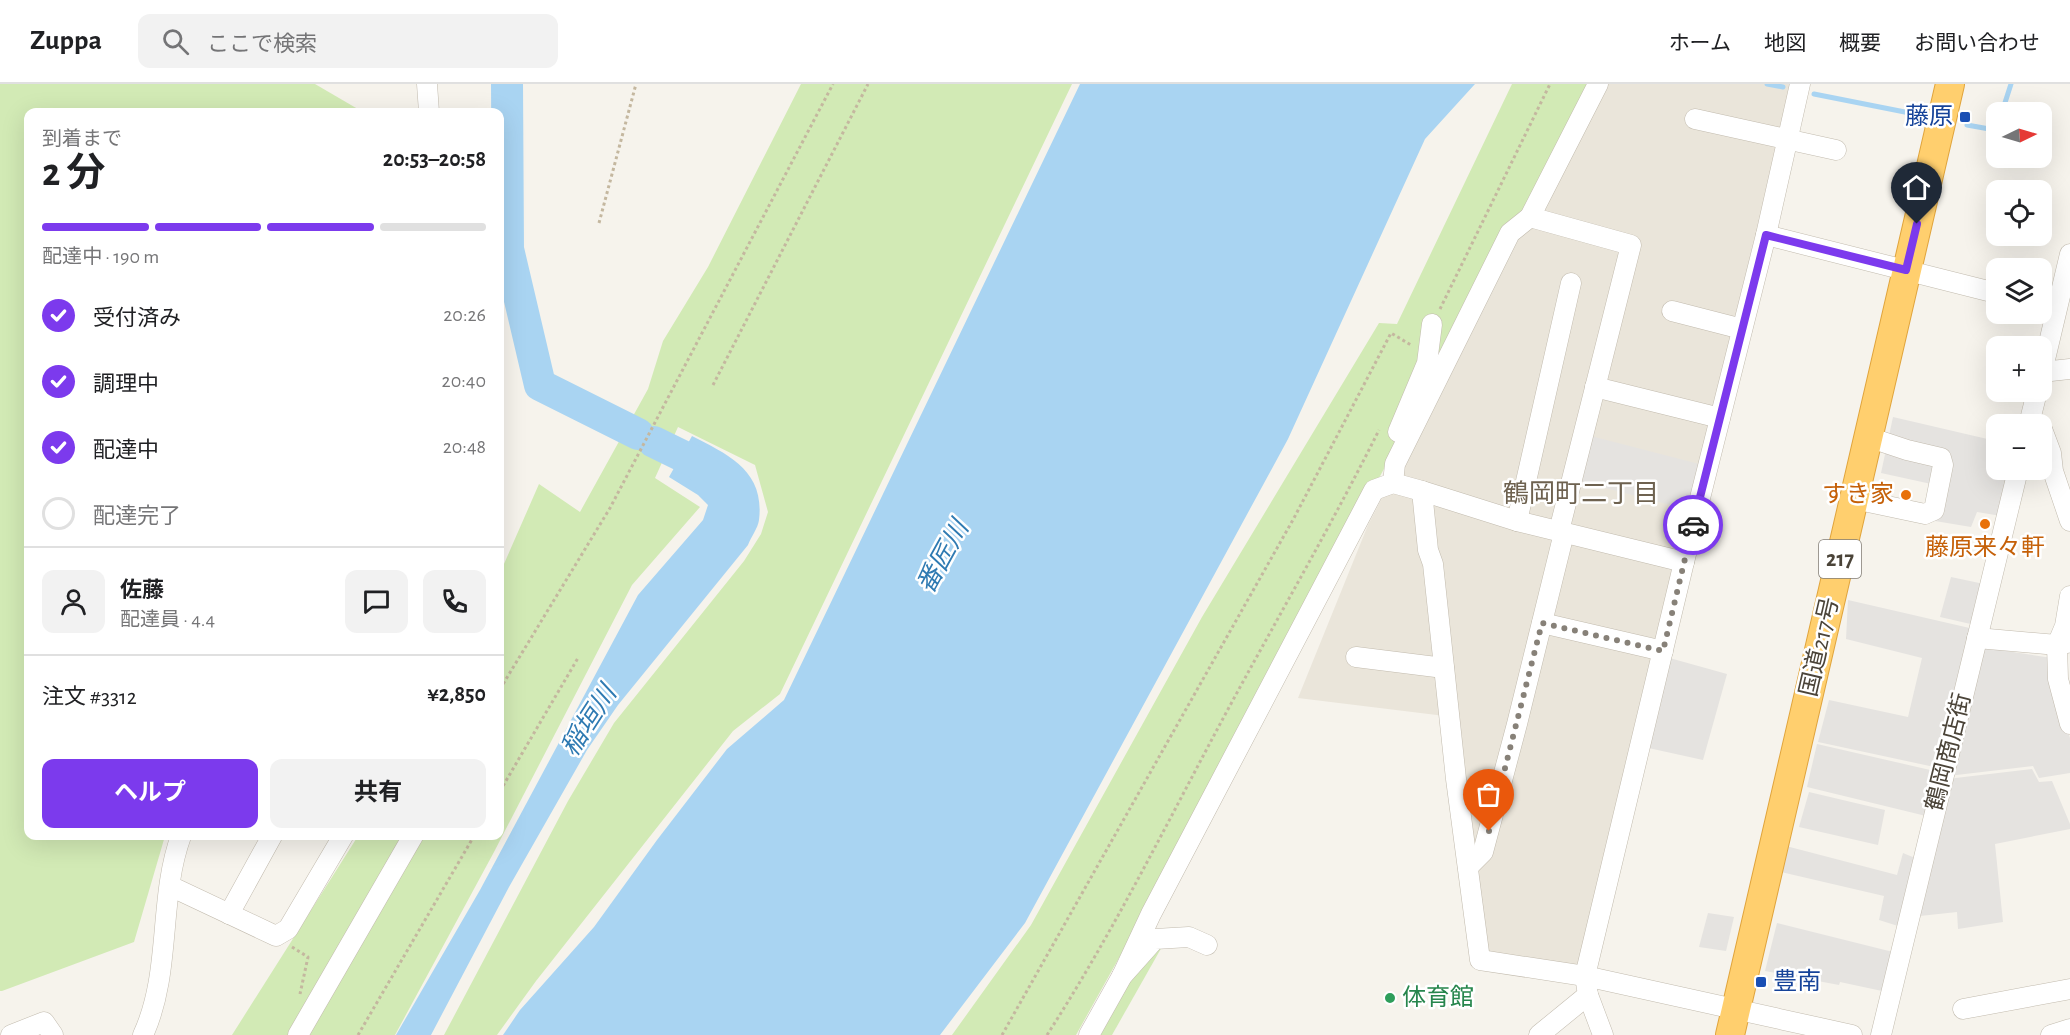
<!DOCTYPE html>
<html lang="ja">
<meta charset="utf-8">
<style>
:root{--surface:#fff;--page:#f2f2f2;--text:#202124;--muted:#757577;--line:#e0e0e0;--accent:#7c3aed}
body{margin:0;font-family:"Alegreya Sans","Noto Sans JP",sans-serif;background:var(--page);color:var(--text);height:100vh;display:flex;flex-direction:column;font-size:22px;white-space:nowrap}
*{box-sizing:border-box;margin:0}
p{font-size:20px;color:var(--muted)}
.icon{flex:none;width:33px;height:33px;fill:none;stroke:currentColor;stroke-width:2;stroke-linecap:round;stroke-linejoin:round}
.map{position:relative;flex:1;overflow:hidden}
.sheet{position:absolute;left:24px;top:24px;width:480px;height:732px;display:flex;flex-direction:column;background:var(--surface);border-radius:12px;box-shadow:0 6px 24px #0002}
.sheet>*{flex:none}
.needle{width:39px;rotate:85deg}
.tools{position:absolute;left:1986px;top:18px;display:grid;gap:12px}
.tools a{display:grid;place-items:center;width:66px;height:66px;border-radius:12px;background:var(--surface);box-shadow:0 6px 24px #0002;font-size:30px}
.pin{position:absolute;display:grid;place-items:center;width:51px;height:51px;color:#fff;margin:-62px -26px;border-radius:50% 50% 50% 0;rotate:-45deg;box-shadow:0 0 6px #0007}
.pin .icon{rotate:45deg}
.courier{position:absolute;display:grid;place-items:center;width:60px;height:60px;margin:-30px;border:4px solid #7c3aed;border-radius:50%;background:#fff;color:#222;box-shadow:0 2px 8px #0007}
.summary em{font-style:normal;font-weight:700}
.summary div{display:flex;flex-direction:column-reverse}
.summary{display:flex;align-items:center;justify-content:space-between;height:102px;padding:0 18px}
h1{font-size:39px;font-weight:700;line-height:45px}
.bar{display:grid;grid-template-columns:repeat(4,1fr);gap:9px 6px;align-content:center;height:72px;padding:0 18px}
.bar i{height:8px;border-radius:4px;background:var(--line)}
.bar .on{background:var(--accent)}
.bar p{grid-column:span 4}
.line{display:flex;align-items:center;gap:15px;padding:0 18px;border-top:2px solid var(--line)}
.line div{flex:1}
.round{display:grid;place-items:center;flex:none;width:63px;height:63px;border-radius:12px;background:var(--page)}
ol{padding:0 18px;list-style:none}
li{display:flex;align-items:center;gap:18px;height:66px}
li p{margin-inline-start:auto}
li .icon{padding:6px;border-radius:50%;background:var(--accent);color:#fff;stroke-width:4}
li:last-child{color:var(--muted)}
li i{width:33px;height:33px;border:3px solid var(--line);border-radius:50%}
.primary-button{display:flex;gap:12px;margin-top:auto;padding:12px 18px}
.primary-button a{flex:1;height:69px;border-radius:12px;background:var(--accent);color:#fff;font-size:24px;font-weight:700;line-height:69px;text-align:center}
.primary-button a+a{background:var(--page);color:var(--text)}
header{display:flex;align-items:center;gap:36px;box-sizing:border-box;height:84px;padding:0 30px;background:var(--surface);border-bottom:2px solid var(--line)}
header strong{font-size:28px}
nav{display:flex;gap:33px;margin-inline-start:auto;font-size:21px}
.search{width:420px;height:54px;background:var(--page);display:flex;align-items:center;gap:15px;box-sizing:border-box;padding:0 21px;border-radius:12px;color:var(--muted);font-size:22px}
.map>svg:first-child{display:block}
</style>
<header>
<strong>Zuppa</strong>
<div class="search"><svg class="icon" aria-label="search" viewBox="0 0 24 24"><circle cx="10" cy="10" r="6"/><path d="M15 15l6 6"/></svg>ここで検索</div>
<nav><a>ホーム</a><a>地図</a><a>概要</a><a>お問い合わせ</a></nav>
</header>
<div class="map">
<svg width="2070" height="951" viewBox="0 0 2070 951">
<rect width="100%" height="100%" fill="#f6f3ec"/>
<path fill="#eae5da" d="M1596,0H1795L1581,886L1485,870L1453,633L1298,614L1368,441Z"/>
<g fill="#d2eab5">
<path d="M0,0H315L363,28H28V752H165L134,858L2,907H0Z"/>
<path d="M801,0H1072L780,610L733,647L536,897L497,951H444L568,717L614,639L744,477L761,450L768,428L755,381L678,343L655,394L700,423L632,501L494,768L395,951H232L358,752H500V489L539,400L580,428L648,305L663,257L708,183Z"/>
<path d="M1512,0H1590L1529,121L1439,283L1144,829L1076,951H952L1031,841L1202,533L1379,239L1397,240Z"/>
<path d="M1155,860L1163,861L1112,951H1098L1127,899Z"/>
</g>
<g fill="#e5e3e0">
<path d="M1893,333L1996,357V386H2011L2001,432L1977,428L1971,443L1935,437L1945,403L1881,389Z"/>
<path d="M1587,351L1703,381L1690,426L1575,396Z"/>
<path d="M1951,493L1984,500L1975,541L1940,533Z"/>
<path d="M1848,516L1974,545L1939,684L1818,658L1829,616L1908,633L1922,574L1846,555Z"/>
<path d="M1981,563L2052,574L2061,627L2070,654V689L2039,694L2033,682L1948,692Z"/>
<path d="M1666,573L1727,590L1703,676L1644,663Z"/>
<path d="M1817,660L1939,688L1926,732L1807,703Z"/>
<path d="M2032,685L2039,698L2052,697L2070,740V745L1995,760L2003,838L1958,845L1957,828L1920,832L1947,695Z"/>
<path d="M1809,708L1885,726L1878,761L1799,743Z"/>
<path d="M1786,762L1897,791L1903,769L1915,774L1898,842L1879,836L1884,812L1781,788Z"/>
<path d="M1708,829L1734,833L1726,867L1699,863Z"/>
<path d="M1777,839L1893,868L1882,907L1840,898L1839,901L1765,887Z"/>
</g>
<g fill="#a9d4f2">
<path d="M1080,0H1475L1425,55L1288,355L1025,839L940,951H503L520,926L594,843L657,756L727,665L784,616Z"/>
<path d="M692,352C729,371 765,387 759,436C758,444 751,453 748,461L618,621L587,666L509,803L431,951H396L480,806L638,511L703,436L708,421L698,411L669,393Z"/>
</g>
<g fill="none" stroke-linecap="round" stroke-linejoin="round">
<g stroke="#a9d4f2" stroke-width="5">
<path d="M1767,0L1783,3"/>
<path d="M1814,10L1920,31"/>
<path d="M2002,28L2011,0"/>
<path d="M1967,41L1995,46L1996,43"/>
</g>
<g stroke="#a9d4f2" stroke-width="32">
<path d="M507,0L508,165L540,301L638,350"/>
<path d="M654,358L701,381L712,400"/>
</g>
<defs>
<g id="minor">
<path d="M427,0L429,28"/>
<path d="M1695,35L1836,66"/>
<path d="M1530,133L1631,161L1559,447"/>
<path d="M1766,151L1996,209"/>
<path d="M2070,170L2042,288L2070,285"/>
<path d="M1672,227L1742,245"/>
<path d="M1595,303L1720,334"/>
<path d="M2029,340L2037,308"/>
<path d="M2042,345L2051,369L2053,387L2070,437"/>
<path d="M1398,348L1427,279L1432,240"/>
<path d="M1393,399L1395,380L1510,149L1530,133L1598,0"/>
<path d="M1854,415L1925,430L1934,426L1943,381L1941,374L1907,366L1868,353"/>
<path d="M1517,437L1571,199"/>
<path d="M1684,478L1517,437L1422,407L1428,466L1433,480L1456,695L1480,876L1585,892L1852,951"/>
<path d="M2070,512L2065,542L2057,561L2058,595L2070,640"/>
<path d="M1542,539L1663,567"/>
<path d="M1977,554L2057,561L2067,559"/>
<path d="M1356,573L1444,584"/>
<path d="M1468,783L1483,768L1517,640L1564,449"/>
<path d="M170,802L276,852L288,845L343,752"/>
<path d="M229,830L272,752"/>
<path d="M1122,892L1151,830L1374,406L1393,399L1422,407"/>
<path d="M1963,925L2070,905"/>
<path d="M11,951L44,938L53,951"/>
<path d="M143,951C172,888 158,815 181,752"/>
<path d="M298,951L413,752"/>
<path d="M1089,951L1122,892L1155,855L1189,853L1207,861"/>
<path d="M1539,951L1588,911"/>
<path d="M1603,951L1588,911L1585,892L1684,478L1766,151L1800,0"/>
<path d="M1881,951L2018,386"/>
<path d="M2051,951L2070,945"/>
</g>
<path id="highway" d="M1730,951L1950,0"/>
</defs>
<use href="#minor" stroke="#c2bbae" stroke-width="21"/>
<use href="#highway" stroke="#e0a43c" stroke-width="30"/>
<g stroke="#c4b79f" stroke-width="3" stroke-dasharray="3 3" stroke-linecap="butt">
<path d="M599,139L636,0"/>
<path d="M1440,225L1550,0"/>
<path d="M713,301L868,0"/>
<path d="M500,605L610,424L833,0"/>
<path d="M500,707L578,574"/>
<path d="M292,863L308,873L300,910"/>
<path d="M358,951L474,752"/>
<path d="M1002,951L1294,434L1391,249L1411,261"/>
<path d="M1047,951C1111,852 1164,745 1219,642C1272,543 1329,446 1379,346"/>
</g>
<use href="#minor" stroke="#fff" stroke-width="20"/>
<use href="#highway" stroke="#ffcf6e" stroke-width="28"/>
</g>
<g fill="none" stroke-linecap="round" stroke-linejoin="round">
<path stroke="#878178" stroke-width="6" stroke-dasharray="0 10.8" d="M1489,747L1542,539L1663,567L1693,441"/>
<path stroke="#7c3aed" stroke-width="8" d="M1693,441L1766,151L1906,186L1917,140"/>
</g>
<g fill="#1a4fb4" stroke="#fff" stroke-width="2">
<rect x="1959" y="27" width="12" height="12" rx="3"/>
<rect x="1755" y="892" width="12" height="12" rx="3"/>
</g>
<g fill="#e8710a" stroke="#fff" stroke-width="2">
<circle cx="1906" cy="411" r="6"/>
<circle cx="1985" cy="440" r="6"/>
</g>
<circle fill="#2e9e5b" stroke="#fff" stroke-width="2" cx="1390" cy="914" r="6"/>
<g text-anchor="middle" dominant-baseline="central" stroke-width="5" stroke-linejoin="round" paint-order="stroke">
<rect fill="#fff" stroke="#817c74" stroke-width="1.5" x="1819" y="456" width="42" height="38" rx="4.5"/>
<g font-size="22" font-weight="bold" fill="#4b4439">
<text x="1840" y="475">217</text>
</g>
<g font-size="24" fill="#164399" stroke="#fff" text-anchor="end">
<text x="1953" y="33">藤原</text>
<text x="1773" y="898" text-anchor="start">豊南</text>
</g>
<g font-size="24" fill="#c56008" stroke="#fff" text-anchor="end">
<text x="1894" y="411">すき家</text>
<text x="1985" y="464" text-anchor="middle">藤原来々軒</text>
</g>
<g font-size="24" fill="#4b4439" stroke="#fff">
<text transform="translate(1820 563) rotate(-77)">国道217号</text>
<text transform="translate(1949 668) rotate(-76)">鶴岡商店街</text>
</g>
<g font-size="24" fill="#27864d" stroke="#fff" text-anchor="start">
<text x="1402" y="914">体育館</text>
</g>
<g font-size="26" fill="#6e6250" stroke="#fff">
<text x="1581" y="410">鶴岡町二丁目</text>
</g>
<g font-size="26" font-style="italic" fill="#2e7ab2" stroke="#fff">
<text transform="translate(943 473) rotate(-61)">番匠川</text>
<text transform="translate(589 637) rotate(-57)">稲垣川</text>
</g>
</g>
</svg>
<div class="tools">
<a><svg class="needle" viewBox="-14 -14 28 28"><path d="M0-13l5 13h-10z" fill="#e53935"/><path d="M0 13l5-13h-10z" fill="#757577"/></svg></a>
<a><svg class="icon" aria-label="locate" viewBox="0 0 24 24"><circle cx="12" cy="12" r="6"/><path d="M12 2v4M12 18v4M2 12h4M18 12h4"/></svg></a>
<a><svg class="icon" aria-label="layers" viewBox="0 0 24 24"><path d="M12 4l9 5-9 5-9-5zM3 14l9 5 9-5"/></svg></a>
<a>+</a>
<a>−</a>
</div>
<div class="pin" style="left:1489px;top:747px;background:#ea580c"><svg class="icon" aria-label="bag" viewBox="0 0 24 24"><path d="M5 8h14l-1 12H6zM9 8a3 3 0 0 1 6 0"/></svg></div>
<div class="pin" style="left:1917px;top:140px;background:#1f2937"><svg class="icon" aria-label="home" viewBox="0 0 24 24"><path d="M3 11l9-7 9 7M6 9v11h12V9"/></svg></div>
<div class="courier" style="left:1693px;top:441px"><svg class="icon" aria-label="car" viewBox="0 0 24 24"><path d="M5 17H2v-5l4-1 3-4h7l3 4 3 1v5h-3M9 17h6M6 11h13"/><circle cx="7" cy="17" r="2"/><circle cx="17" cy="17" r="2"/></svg></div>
<section class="sheet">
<div class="summary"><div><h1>2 分</h1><p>到着まで</p></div><em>20:53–20:58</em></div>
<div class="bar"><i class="on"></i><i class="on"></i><i class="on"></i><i></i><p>配達中 · 190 m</p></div>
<ol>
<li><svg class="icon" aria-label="check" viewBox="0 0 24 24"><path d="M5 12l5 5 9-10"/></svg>受付済み<p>20:26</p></li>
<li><svg class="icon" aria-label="check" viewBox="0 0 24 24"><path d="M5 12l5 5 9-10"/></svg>調理中<p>20:40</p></li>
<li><svg class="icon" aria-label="check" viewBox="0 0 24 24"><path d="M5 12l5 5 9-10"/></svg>配達中<p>20:48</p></li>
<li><i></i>配達完了</li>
</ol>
<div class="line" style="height:108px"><a class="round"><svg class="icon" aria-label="person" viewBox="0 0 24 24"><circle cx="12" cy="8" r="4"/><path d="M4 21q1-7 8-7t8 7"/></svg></a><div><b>佐藤</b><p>配達員 · 4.4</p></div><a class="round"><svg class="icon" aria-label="chat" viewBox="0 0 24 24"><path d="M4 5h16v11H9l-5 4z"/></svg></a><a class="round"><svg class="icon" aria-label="phone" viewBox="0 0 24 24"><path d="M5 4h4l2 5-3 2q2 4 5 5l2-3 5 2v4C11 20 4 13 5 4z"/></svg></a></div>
<div class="line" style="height:78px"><div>注文 #3312</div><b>¥2,850</b></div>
<div class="primary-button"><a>ヘルプ</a><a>共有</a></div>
</section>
</div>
